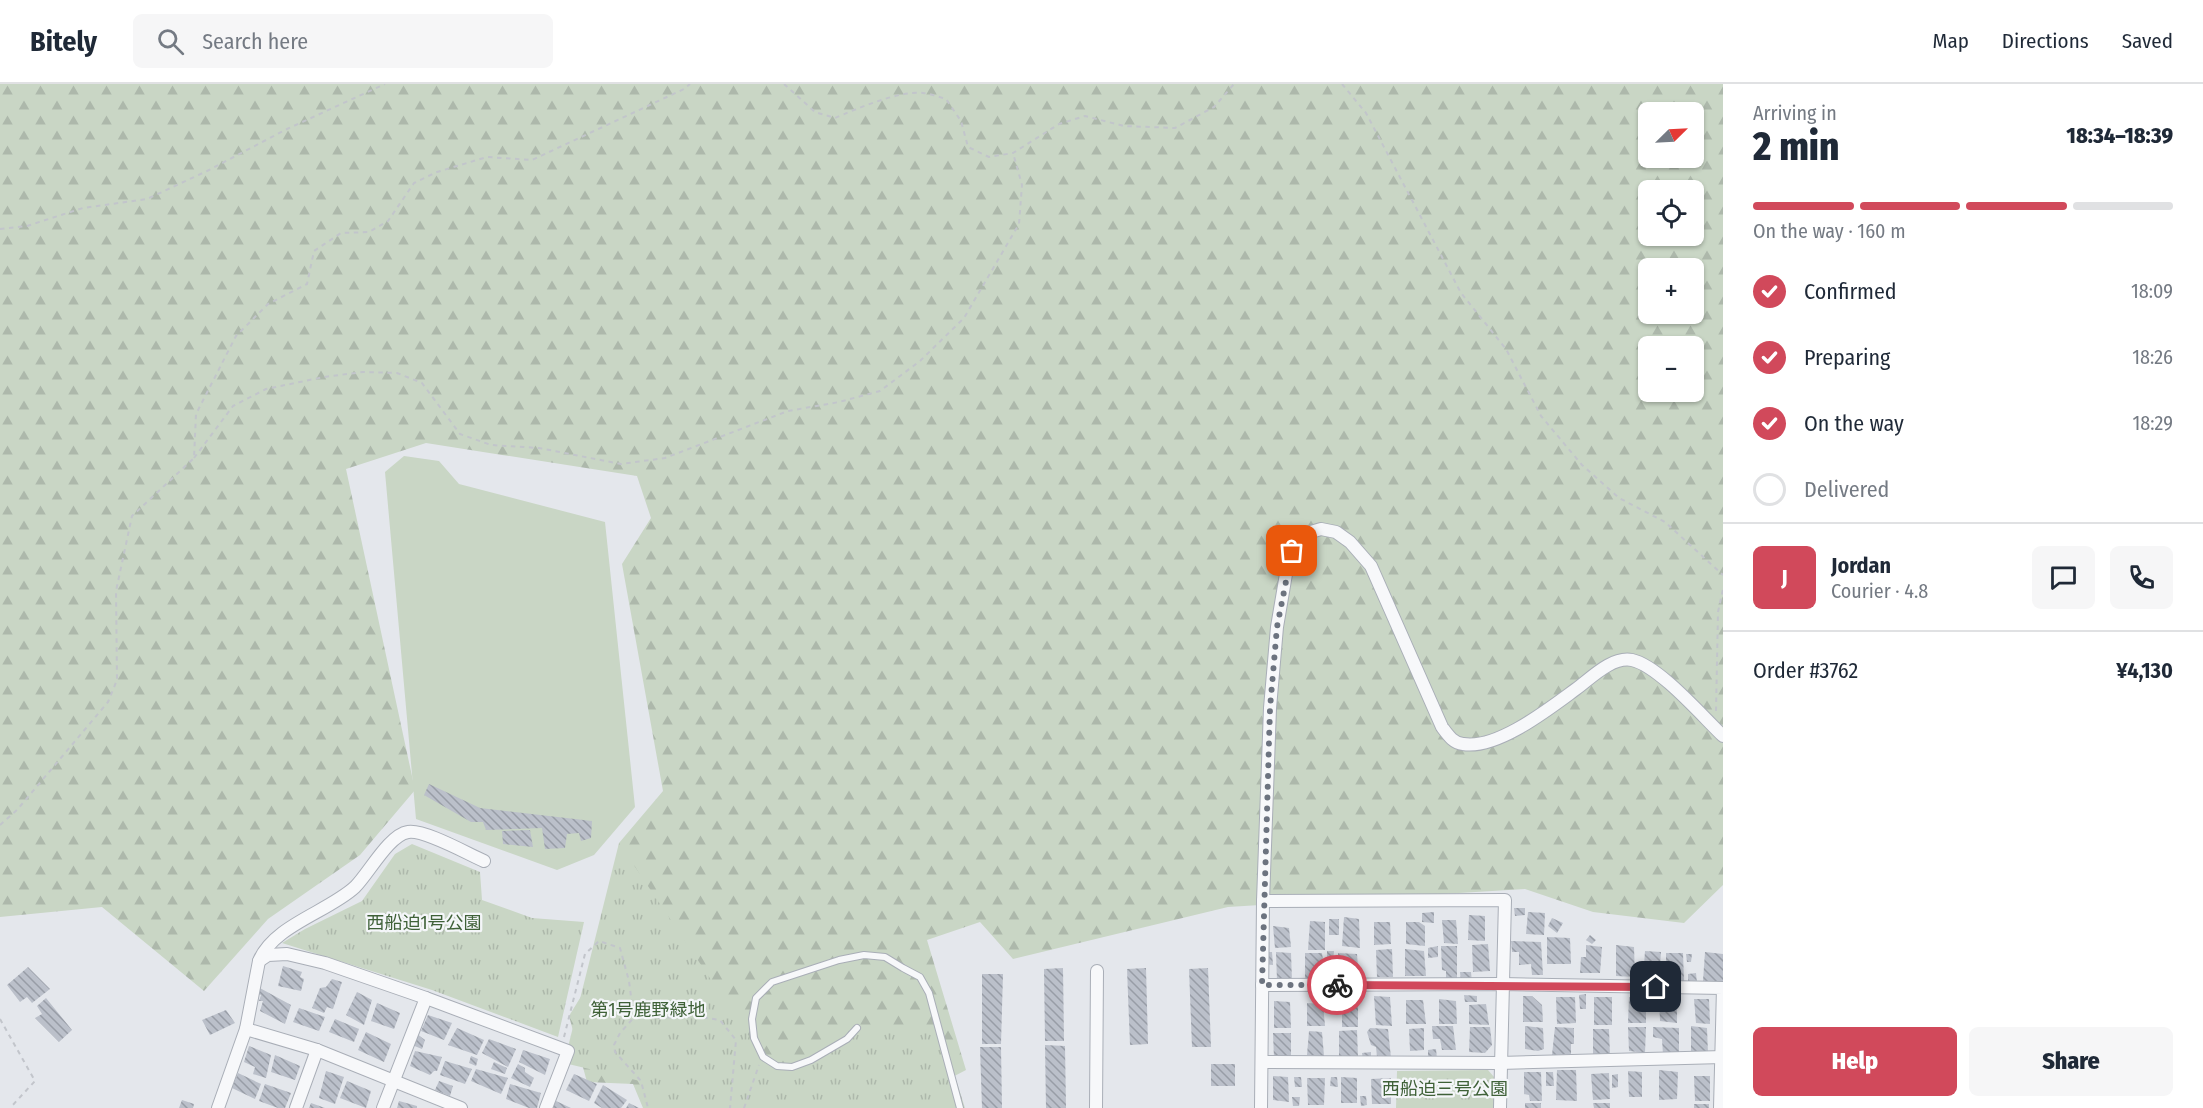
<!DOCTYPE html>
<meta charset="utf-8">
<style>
:root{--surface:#fff;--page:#f6f6f7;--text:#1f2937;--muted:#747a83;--line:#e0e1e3;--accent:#d1495b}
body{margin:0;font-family:"Fira Sans Condensed","Noto Sans JP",sans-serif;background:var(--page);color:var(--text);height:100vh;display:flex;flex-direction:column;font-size:22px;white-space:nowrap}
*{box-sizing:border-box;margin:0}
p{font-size:20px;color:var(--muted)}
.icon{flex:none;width:33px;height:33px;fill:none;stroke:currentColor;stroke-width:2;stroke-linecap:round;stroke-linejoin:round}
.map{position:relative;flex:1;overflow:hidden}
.details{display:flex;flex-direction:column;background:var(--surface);width:480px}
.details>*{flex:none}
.needle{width:39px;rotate:66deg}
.buttons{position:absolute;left:1638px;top:18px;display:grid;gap:12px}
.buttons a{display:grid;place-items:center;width:66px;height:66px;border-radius:9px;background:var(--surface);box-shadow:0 2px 4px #0004;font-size:30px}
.pin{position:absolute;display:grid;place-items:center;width:51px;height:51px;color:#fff;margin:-26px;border-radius:12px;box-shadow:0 3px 9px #0006}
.courier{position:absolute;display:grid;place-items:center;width:60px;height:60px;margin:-30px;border:4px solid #d1495b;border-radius:50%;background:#fff;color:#222;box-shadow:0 2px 8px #0007}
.summary em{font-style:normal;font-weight:800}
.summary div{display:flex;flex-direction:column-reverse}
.summary{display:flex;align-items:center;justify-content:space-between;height:102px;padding:0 30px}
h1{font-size:39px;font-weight:800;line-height:45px}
.bar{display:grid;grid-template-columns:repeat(4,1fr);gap:9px 6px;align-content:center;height:72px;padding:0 30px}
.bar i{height:8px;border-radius:4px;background:var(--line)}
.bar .current{background:var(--accent)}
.bar p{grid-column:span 4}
.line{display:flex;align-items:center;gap:15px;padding:0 30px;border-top:2px solid var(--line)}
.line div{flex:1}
.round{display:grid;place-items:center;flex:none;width:63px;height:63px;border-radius:9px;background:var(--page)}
ol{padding:0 30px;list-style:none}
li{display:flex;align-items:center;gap:18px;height:66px}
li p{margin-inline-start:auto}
li .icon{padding:6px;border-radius:50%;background:var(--accent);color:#fff;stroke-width:4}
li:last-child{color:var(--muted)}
li i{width:33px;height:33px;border:3px solid var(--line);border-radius:50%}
.action{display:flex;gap:12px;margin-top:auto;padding:12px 30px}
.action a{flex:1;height:69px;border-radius:9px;background:var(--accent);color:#fff;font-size:24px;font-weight:800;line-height:69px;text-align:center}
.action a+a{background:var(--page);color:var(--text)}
header{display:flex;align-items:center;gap:36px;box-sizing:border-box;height:84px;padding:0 30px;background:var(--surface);border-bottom:2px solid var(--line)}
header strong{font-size:28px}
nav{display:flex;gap:33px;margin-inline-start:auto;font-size:21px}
.search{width:420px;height:54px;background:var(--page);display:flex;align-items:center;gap:15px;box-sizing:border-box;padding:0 21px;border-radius:9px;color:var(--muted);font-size:22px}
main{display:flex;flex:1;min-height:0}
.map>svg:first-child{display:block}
</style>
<header>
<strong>Bitely</strong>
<div class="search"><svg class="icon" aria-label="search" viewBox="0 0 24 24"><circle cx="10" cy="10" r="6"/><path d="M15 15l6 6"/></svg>Search here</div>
<nav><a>Map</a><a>Directions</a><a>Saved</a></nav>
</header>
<main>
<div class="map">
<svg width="1723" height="1024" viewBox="0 0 1723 1024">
<defs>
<pattern id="forest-firs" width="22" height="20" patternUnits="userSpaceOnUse" patternTransform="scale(1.5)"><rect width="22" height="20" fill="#c9d6c5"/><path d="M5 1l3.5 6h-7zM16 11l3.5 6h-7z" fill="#adb8ab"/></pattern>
<pattern id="park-tufts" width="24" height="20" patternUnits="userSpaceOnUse" patternTransform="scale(1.5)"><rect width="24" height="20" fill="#c9d6c5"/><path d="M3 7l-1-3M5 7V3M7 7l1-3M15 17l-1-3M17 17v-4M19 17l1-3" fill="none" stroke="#adb8ab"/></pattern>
<pattern id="building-back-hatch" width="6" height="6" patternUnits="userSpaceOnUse" patternTransform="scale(1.5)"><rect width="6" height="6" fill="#bbc0ca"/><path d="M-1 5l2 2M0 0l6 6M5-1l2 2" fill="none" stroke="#989da6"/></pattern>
</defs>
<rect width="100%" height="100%" fill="#e4e7ec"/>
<path fill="#c9d6c5" d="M404,372L439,377L459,400L605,438L635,723L594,771L557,786L416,735L385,388Z"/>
<path fill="url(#forest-firs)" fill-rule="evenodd" d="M0,0H1723V801L1684,839L1593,828L1525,805L1228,823L1013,875L980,838L927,856L966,986L893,1024H643L633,1000L587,998L569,932L607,870L619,759L663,707L622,480L651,434L637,392L426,359L346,385L415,706L360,771L268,835L204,907L102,823L0,833ZM1648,28H1694V74H1648ZM1648,106H1694V152H1648ZM1648,184H1694V230H1648ZM1648,262H1694V308H1648Z"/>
<g fill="url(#park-tufts)">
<path d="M619,759L763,973L777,982L811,976L857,944L939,942L965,1024H647L640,997L564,979Z"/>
<path d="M412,760L480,788L482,816L532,834L584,838L558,953L432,906L282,859L305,845L362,817L395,770Z"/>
<path d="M1488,986L1494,993V1024H1396L1397,987Z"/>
</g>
<g fill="url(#building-back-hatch)">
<path d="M429,700L480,724L592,737L591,754L581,757L579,749L567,750L565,764L545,765L542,744L486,746L483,738H471L424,711Z"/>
<path d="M530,746L533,763L503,760L502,747Z"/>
<path d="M1514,824H1525V831L1515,832Z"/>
<path d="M1434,828V839L1422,838V829Z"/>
<path d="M1528,828L1545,829L1544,851L1526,850Z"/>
<path d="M1469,831L1485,832V857L1468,856Z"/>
<path d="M1344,833L1359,835L1360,864L1342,862Z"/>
<path d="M1552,834L1563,839L1557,849L1548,842Z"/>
<rect x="1329" y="835" width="10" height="16"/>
<path d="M1442,836H1456L1458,860L1444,859Z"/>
<path d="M1310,837L1325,838V866H1308Z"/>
<path d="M1374,838H1390L1391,860L1374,861Z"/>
<path d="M1406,838H1419L1425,842V862L1406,860Z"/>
<path d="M1273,842L1289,844L1291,863L1275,864Z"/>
<path d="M1590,851L1596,856L1592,860L1586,856Z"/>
<path d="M1547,853L1570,854L1571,880H1547Z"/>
<path d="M1511,857L1541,858L1543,891H1532L1531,880L1519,881V868H1512Z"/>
<path d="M1488,860L1490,887L1473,888L1472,861Z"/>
<path d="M1586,861L1602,863L1600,889H1580L1581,873H1586Z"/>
<path d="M1616,861L1634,863L1635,893L1616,892Z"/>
<path d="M1438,862V873L1428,874V864Z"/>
<path d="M1441,862H1457V898L1446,897V887L1442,886Z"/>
<path d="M1392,865L1393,893H1377L1376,866Z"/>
<path d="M1405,865L1424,867L1426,892H1405Z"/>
<path d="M1327,867H1334L1333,877L1327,876Z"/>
<path d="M1645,867L1661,868L1660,882L1644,881Z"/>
<path d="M1265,868H1272L1273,881L1264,880Z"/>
<path d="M1276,868L1291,869L1292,897H1277Z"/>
<path d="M1705,868L1723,870V898L1703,897Z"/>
<path d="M1305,869H1322L1326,896L1305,897Z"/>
<path d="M1338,869L1357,870L1359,896L1343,895L1344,882L1338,881Z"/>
<path d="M1666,869H1683L1684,897L1666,898Z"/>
<path d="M1686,870H1692L1691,878H1687Z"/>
<path d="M283,882L302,888L300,893L304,895L301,907L278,902Z"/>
<path d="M28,883L50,905L32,919L27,913L20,918L7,901Z"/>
<path d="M1063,884L1064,957H1045L1044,885Z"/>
<path d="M1146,884L1148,960L1130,961L1127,885Z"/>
<path d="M1208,884L1211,963H1192L1189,885Z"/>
<path d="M1460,888H1471L1472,898H1461Z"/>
<path d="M1696,889L1697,899H1688V890Z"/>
<path d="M982,890H1003L1001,960H982Z"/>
<path d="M332,895L342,898L333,925L327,923L324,929L312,924L320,904L326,903Z"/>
<path d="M258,903L291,921L285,940L260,927L263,917H259L261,911L255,909Z"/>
<path d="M357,908L372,916L364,941L346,931Z"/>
<path d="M1586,910V925H1580L1579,911Z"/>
<path d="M1464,911L1477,912V918H1465Z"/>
<path d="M1374,912L1390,913L1392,942L1376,941Z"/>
<path d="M1523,912H1532L1542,921L1543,938H1523Z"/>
<path d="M1659,912L1677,913V939L1660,937Z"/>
<path d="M1556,913H1575L1576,939L1557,940Z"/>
<rect x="1594" y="913" width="18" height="28"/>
<path d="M1629,913L1646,914V939H1628Z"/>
<path d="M46,914L72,946L59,958L35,934L42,930L37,922Z"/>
<path d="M1342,914L1358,915V943H1342Z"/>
<path d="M1337,915L1338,925L1329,926L1328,917Z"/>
<path d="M1439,915L1456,917L1457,940H1439Z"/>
<path d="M1694,915H1709L1710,940L1696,939Z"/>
<path d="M1406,916H1423L1426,940H1406Z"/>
<path d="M1274,917L1290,918L1291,944H1274Z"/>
<path d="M377,919L400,929L394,945L371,937Z"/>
<path d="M1307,919L1323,920L1325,942H1307Z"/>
<path d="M1486,920L1489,941L1469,940V921Z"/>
<path d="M299,924L325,933L319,947L293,938Z"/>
<path d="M226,926L235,939L210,951L202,936Z"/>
<path d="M428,931L452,939L444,956L421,947Z"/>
<path d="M335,935L359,945L354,958L329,948Z"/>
<path d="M1432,942H1453L1456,966H1442L1440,955H1433Z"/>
<path d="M1525,942L1543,944L1544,965L1538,967L1525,965Z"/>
<path d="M1691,942L1707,944L1708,970H1691Z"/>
<path d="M1470,943H1490L1492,961L1485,969L1469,968Z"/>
<path d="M1555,943L1574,944V960H1571V970L1552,971Z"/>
<path d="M1628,943H1646L1645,969L1629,967Z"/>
<path d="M1653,943L1679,944V971H1663L1662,955L1653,953Z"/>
<path d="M457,944L484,956L477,971L448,961Z"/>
<path d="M1370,944L1388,945L1391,974L1377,973L1376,963L1371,961L1367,948Z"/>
<path d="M1424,944V966L1410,967L1409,945Z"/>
<path d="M1593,945H1609L1610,971H1593Z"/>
<path d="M1357,946L1358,974H1339V947Z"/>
<path d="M1309,947L1322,948L1324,972L1307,971Z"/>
<path d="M366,948L391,960L384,978L358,966Z"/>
<path d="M1273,949H1291V974L1274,975Z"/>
<path d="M417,950L425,956L422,965L412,961Z"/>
<path d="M489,955L516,965L508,983L482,969Z"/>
<path d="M1045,961L1065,962L1066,1024H1046Z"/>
<path d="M249,962L271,971L266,994L253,990L255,983L244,978Z"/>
<path d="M980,963H1001L1002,1024H982Z"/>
<path d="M1436,965L1437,975H1428V966Z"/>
<path d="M523,966L550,975L545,991L519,978Z"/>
<path d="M415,967L442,973L437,987H434L430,991L410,982Z"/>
<path d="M1371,968V976H1363L1362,969Z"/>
<path d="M275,971L300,982L295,996L271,988Z"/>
<path d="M471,972L478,975L476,982L469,979Z"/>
<path d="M445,977L472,985L465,1000L440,991Z"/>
<path d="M494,978L507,984L505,990L491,985Z"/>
<path d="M518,980L525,984V988L534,994L530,1003L511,994Z"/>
<rect x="1211" y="980" width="24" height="22"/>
<path d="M476,985L508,994L501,1010L471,997Z"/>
<path d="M1557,986H1576L1577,1017L1556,1016Z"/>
<path d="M1659,986L1678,988L1677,1015L1659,1016Z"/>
<path d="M326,987L344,993L335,1020L319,1014Z"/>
<path d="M1628,987L1642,988V1013H1629Z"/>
<path d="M1524,988H1541L1542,1017H1530L1529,1011L1524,1010Z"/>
<path d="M1546,988H1553L1554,1002H1546Z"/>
<path d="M238,989L261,1000L255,1015L232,1004Z"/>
<path d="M1609,989L1610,1015L1593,1016L1591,990Z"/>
<path d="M574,990L597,1000L589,1017L566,1006Z"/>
<path d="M1618,990V1003L1612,1004V991Z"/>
<path d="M1273,992L1288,993L1289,1018L1273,1016Z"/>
<path d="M1694,992H1710V1017H1695Z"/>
<path d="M1294,993H1301L1302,1003H1295Z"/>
<path d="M1331,993H1337L1338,1003L1330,1002Z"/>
<path d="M1341,993L1357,994V1019H1341Z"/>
<path d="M1307,994H1325L1324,1021H1308Z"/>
<path d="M1391,994V1020H1372L1371,995Z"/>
<path d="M347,997L371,1007L366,1024L340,1014Z"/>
<path d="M439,997L453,1002L450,1012L435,1006Z"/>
<path d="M265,1000L291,1009L285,1024H278L259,1017Z"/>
<path d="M510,1000L541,1009L537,1024H529L506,1015Z"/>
<path d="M603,1001L627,1016L621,1024H602L594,1019Z"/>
<path d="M1360,1012H1366L1367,1021L1361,1022Z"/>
<path d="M1292,1013H1300L1299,1022H1293Z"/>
<path d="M182,1016L194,1020L193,1024H179Z"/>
<path d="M399,1017L417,1022V1024H397Z"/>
<path d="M556,1017L571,1024H551Z"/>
<path d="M311,1019L325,1024H309Z"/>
<path d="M629,1019L639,1024H626Z"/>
<rect x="1525" y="1019" width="16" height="5"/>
<path d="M1593,1019H1610V1024H1594Z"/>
<rect x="1694" y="1020" width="15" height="4"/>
</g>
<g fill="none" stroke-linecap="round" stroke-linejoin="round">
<defs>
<path id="lane" d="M857,944L847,955L811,976L792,983L777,982L763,973L754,954L752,935L756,914L772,898L839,876L864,871L885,873L903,884L920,893L929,909L960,1024"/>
<g id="street">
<path d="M1263,817L1505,816L1500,1024"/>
<path d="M259,877L268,871L287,870L325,879L426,914L568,967L546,1024"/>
<path d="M1262,901L1502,900L1723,904L1720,1024"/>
<path d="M246,945L317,966L461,1024"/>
<path d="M1262,978L1500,979L1723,973"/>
<path d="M218,1024L246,945L259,877C274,841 328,828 355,803C369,789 389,751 408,748C424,745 468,770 484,777"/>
<path d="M296,1024L317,966"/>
<path d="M383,1024L426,914"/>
<path d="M1096,1024L1097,887"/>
<path d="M1261,1024L1263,817L1270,624L1277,543L1286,490L1292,467L1297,457L1304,450L1321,445L1336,448L1350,458L1371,482L1442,643C1448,651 1453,659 1463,660C1497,666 1550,624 1576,605C1591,594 1612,572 1632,576C1659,582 1702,632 1723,652"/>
</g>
</defs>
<use href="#lane" stroke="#a9aeb7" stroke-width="8"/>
<use href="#street" stroke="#a9aeb7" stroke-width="14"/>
<g stroke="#c2c5cb" stroke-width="2" stroke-dasharray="4.5 4.5" stroke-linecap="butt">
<path d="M784,0L815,28L835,34C856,25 900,6 923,9C931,10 939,13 946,15L961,37L968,63L989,73L1013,69L1059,40L1085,32L1124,42L1175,44L1214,23L1234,0"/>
<path d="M1342,0L1366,29L1461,209L1506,265L1541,332L1582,381L1619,414L1665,438L1723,491"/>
<path d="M0,145L27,142L83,124L147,115L207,87L287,45L385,0"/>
<path d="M194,374L233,322L266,305L324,293L363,288L397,289L422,299L460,350L491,361L539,364L621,380L665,374L788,327L839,318L880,307L920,277L964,234L1019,140L1022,101L1013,69"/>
<path d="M1716,627L1718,528L1723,505"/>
<path d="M0,741L17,726L108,618L117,596L116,507L132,432L194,374L196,330L236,252L268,220L307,200L314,167L341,149L369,148L388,137L414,99L437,88L487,73L532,76L684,5L690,0"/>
<path d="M638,929L620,949L614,961L615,968L641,997L648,1024"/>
<path d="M0,935L35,997L10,1024"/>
<path d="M564,953L585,870L599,857L620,864L629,897L632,920L638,929L659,934L694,932L720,936L736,956L730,1024"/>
<path d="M744,1024L759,981"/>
</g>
<use href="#lane" stroke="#f7f8fa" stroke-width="6"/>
<use href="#street" stroke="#f7f8fa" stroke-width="12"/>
</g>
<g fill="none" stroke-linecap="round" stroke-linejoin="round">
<path stroke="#6c737f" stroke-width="6" stroke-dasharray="0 10.8" d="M1292,467L1277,543L1270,624L1262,901H1337"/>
<path stroke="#d1495b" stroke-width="8" d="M1337,901L1656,903"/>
</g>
<g text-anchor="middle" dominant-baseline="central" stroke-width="4.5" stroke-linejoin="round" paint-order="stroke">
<g font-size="18" fill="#3f6138" stroke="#f4f6f9">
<text x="424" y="839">西船迫1号公園</text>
<text x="648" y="926">第1号鹿野緑地</text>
<text x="1445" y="1005">西船迫三号公園</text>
</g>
</g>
</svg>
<div class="buttons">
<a><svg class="needle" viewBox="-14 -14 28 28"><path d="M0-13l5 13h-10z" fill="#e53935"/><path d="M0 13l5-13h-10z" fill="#747a83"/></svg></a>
<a><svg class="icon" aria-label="locate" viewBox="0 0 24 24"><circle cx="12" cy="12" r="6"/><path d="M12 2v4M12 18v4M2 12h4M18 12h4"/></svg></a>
<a>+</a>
<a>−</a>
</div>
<div class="pin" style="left:1292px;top:467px;background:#ea580c"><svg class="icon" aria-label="bag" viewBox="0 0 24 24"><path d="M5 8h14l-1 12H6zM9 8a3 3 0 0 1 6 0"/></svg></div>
<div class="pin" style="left:1656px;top:903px;background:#1f2937"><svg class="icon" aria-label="home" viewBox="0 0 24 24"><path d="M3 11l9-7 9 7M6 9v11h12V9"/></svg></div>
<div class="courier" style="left:1337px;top:901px"><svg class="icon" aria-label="bike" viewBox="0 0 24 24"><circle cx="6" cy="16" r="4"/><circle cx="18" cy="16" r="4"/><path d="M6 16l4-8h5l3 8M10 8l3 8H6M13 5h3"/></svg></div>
</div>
<section class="details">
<div class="summary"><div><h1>2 min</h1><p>Arriving in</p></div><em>18:34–18:39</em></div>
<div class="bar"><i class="current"></i><i class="current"></i><i class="current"></i><i></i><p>On the way · 160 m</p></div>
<ol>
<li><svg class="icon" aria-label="check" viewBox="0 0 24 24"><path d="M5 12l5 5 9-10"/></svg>Confirmed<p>18:09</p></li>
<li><svg class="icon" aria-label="check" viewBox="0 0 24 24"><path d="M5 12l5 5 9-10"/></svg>Preparing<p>18:26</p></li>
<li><svg class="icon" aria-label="check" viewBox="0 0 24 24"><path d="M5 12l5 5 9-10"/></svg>On the way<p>18:29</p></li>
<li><i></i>Delivered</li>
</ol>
<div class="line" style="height:108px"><b class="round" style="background:var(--accent);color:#fff">J</b><div><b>Jordan</b><p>Courier · 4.8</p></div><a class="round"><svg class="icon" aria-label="chat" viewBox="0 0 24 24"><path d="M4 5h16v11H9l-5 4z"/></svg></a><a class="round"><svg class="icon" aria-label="phone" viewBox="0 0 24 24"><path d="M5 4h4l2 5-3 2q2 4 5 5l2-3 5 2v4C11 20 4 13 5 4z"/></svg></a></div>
<div class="line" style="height:78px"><div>Order #3762</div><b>¥4,130</b></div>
<div class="action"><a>Help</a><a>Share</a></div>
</section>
</main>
